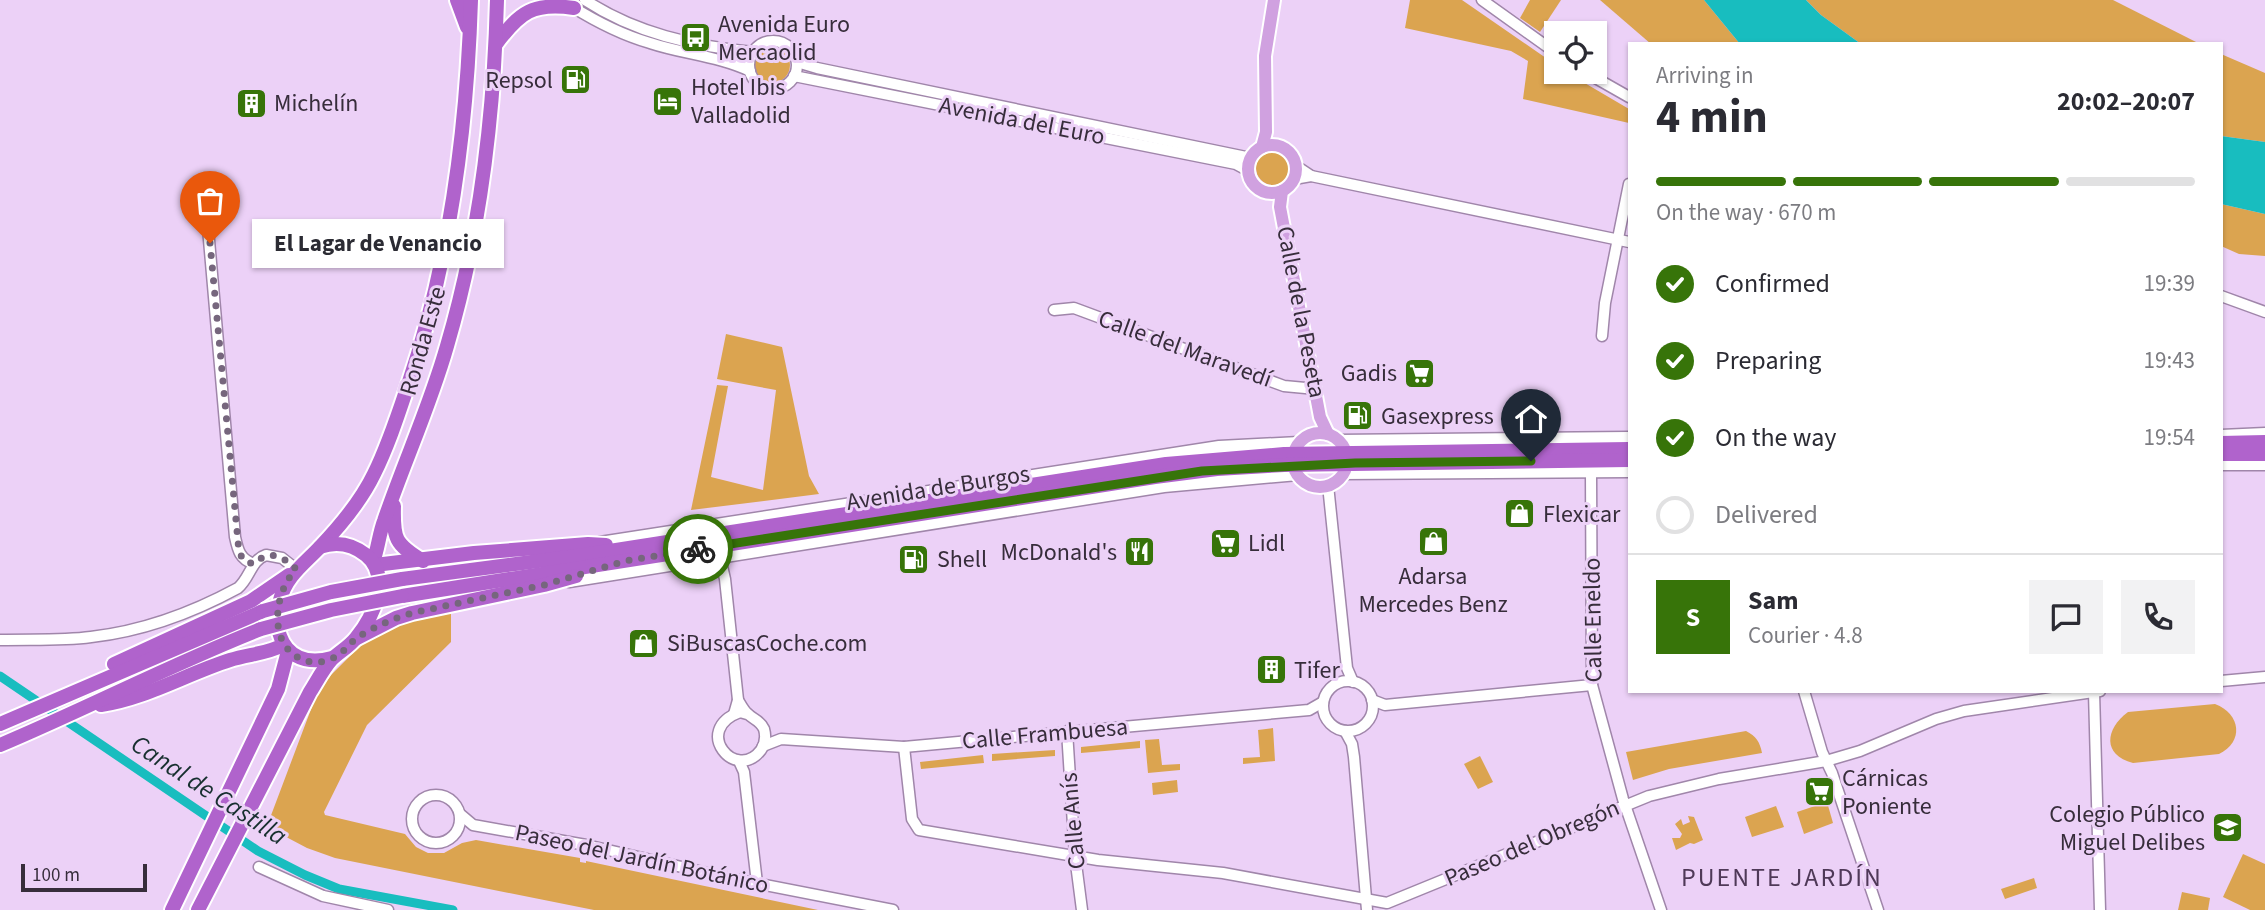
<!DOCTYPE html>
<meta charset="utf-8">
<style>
:root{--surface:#fff;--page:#f2f2f3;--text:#2b2b33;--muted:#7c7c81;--line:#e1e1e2;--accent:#377409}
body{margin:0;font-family:"Source Sans 3",sans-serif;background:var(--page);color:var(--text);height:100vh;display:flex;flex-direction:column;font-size:26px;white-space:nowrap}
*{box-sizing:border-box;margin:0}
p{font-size:23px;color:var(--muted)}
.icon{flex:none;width:38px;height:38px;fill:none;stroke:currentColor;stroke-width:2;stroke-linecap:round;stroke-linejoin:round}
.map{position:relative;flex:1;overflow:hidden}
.details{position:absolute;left:1628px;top:42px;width:595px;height:651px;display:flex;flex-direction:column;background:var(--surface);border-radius:0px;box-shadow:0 2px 5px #0004}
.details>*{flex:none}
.buttons{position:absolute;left:1544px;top:21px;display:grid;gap:14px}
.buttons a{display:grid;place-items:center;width:63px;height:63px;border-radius:0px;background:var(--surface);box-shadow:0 2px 5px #0004;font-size:35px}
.scale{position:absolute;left:21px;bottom:18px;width:126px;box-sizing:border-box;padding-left:7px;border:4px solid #372d3b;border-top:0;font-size:19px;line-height:24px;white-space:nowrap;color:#372d3b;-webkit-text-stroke:5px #ecd1f7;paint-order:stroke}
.pin{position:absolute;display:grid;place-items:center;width:60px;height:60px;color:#fff;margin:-72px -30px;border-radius:50% 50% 50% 0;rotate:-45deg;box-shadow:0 0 7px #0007}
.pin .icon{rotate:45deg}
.courier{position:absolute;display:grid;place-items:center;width:70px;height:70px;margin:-35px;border:5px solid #377409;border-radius:50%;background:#fff;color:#222;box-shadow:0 2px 9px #0007}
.bubble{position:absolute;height:49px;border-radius:0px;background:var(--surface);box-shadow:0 2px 5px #0004;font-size:23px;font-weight:700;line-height:49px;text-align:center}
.head em{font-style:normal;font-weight:700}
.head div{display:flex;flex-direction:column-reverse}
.head{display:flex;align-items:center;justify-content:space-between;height:119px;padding:0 28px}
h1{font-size:46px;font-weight:700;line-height:52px}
.bar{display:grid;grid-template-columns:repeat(4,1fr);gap:10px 7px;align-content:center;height:84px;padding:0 28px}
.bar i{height:9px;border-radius:5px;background:var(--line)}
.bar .active{background:var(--accent)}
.bar p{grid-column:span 4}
.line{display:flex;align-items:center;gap:18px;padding:0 28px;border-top:2px solid var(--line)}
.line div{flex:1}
.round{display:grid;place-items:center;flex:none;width:74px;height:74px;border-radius:0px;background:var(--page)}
ol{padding:0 28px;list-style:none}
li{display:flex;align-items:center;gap:21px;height:77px}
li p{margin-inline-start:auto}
li .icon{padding:7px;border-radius:50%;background:var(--accent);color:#fff;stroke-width:4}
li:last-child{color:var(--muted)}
li i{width:38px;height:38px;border:4px solid var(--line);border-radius:50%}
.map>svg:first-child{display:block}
</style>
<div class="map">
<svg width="2265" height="910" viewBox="0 0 2265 910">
<rect width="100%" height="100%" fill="#ecd1f7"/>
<g fill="#dba450">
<path d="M1410,0H1462L1556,65V72H1566L1629,109V123L1523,99L1528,61L1511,51L1405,28Z"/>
<path d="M1530,0H1561L1540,32L1520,18Z"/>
<path d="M1600,0H1704L1740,44H1651Z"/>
<path d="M1806,0H2113L2200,44H1861L1821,15Z"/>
<circle cx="772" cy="65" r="18"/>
<path d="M2221,54L2265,73V142L2221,136Z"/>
<circle cx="1273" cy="168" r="17"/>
<path d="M2221,204L2265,214V256L2239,254L2221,246Z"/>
<path d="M726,334L782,347L809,476L819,494L691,510L717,385L728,386L711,477L763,490L776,390L717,379Z"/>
<path d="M451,613V642L367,725L324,812L325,815L405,834L416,847L428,853H444L462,843L476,840L580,858V862L586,863V861L818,910H594L335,858L307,848L271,829L267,826L316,696L331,675L367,639L396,625Z"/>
<path d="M2215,704C2241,714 2244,742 2219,754L2133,763C2102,755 2105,729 2128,712Z"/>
<path d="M1273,728L1275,761L1243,764V758L1260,757L1258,730Z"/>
<path d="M1746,731C1756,736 1760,742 1762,753L1669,769L1633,780L1626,752Z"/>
<path d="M1159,739L1162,765L1180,764V770L1148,773L1145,740Z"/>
<path d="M1140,741V748L1081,753V747Z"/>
<path d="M1055,750V756L992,761V754Z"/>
<path d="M983,755L984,763L921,769L920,762Z"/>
<path d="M1480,756L1493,782L1478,789L1464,764Z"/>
<path d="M1177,780L1178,792L1153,795L1152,783Z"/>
<path d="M1827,802L1833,823L1804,834L1797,812Z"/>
<path d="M1776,806L1784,827L1752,837L1745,817Z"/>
<path d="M1688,816L1694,817L1703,840L1694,844L1690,843L1676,850L1672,838H1680L1682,834L1675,824L1681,819L1683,825L1690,822Z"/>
<path d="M2243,854L2265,864V910H2250L2223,897Z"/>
<path d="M2034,878L2037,888L2005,899L2001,889Z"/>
<path d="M2182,892L2210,898L2208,910H2178Z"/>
</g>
<g fill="#18bdbf">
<path d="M1704,0H1806L1821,15L1861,44H1740Z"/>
<path d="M2221,136L2265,142V214L2221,204Z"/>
</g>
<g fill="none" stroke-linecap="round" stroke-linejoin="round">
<path stroke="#18bdbf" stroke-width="9" d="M0,676L258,851L305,875L339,889L453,910"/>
<defs>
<g id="minor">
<path d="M585,0C635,33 693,46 753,52"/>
<path d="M1482,0L1556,53"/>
<path d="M571,6C595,21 622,35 650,43C683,54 718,56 750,71"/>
<circle cx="773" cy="65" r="24"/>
<path d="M797,62L817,68L1251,158"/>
<path d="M1585,72L1629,97"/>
<path d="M794,76L1236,164L1249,171"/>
<path d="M1296,166L1311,176"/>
<path d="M1294,179L1311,176L1629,242"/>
<path d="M207,217L235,537C238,551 240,559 254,564"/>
<path d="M2221,296L2265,312"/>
<path d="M1054,310L1074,308L1284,386L1316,389"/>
<path d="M1602,336L1605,303L1629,184"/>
<path d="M2221,435L2265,433"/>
<path d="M1338,440L1629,437"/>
<path d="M2221,465H2265"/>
<path d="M1591,473L1592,685L1623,799L1661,910"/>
<path d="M1342,474L1629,472"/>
<path d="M1328,485L1347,668L1353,682"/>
<path d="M600,542L1219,446L1299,442"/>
<path d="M719,553L725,579L738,700L734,714"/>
<path d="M569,582L1164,487L1298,475"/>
<path d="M0,640C30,639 61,641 91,637C144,631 192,613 238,588C250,578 251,560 266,555L282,558L296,569"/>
<circle cx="1348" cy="706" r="25"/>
<path d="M2221,681L2265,677"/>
<path d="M1804,691L1822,752L1832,773L1878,910"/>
<path d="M2094,692L2100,910"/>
<path d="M738,700C741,705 744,711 748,714C754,720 760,720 764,729C766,736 765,744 761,750C736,783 691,730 740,712L747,714"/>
<path d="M1372,700L1385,705L1592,685"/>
<path d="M1067,731L1075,856L1082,910"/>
<path d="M1345,731L1352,744L1354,757L1367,910"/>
<path d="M763,746L781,739L904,747L1309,710L1323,702"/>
<path d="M904,747L912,819L919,830L1098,860L1223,873L1387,903L1649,796L1719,779L1826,761L1860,751L1936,719L1964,711L2100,691"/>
<path d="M739,761L744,772L757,883"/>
<circle cx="436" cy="819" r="24"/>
<path d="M460,814L473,825L586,845L734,879L893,910"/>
<path d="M259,867L323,896L388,910"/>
</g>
<g id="major">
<circle cx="1272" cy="169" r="24"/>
<path d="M1262,147L1266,132L1265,56L1274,0"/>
<path d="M1282,191L1280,207L1320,417L1328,434"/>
<circle cx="1320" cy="460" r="27"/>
</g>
<g id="highway">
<path d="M457,0L467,27"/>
<path d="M496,44C520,12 533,2 574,8"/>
<path d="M2221,443L2265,442"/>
<path d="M2221,454H2265"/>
<path d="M394,506C393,539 395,544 423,561"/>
<path d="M373,562C378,549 379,534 384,521C404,462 430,406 447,346C480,234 494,116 497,0"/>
<path d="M375,565L474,553L588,544L606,545"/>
<path d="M402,579L584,555L1166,464L1284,454L1629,449"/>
<path d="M402,596L1155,477L1217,469L1284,465L1629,460"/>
<path d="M357,638L396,618L412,613L544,585L576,576"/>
<path d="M332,658C291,669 270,640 280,600C286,576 304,564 320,547C341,525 361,501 374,474C388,446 398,415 408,385C450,261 467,131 471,0"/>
<path d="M114,664L251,601L289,575"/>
<path d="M101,705C147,698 186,674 230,660C248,654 267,654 283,645"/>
<path d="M0,724L263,611"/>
<path d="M0,745C88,708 172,664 261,629"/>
<path d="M172,910L278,689L288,651"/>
<path d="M198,910L310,692C317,681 323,669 331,660C339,652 349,647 356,638C373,618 392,576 366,555C352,544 337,541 320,547"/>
</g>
</defs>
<use href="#minor" stroke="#a086aa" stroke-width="13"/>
<use href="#major" stroke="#fff" stroke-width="16"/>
<use href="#highway" stroke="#fff" stroke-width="18"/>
<use href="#minor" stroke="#fff" stroke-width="10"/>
<use href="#major" stroke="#d0a1e0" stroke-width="12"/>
<use href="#highway" stroke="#b063cc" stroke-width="14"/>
<defs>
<g id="highway-bridge">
<path d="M263,611L331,592L402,579"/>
<path d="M261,629L331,610L402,596"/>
</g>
</defs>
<use href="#highway-bridge" stroke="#fff" stroke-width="18" stroke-linecap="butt"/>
<use href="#highway-bridge" stroke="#b063cc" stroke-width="14"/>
</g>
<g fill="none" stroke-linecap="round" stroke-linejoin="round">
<path stroke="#76667d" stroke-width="7" stroke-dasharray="0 12.6" d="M210,243L239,552L244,561L254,564C269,549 283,556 296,569C283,583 276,605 278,624C280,652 306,671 333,658C343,654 349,643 358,637C374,627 394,618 412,613L544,585L625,561L698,549"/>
<path stroke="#377409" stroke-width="9" d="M698,549L1202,471L1355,463L1531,461"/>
</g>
<defs>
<symbol id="bus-square" viewBox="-11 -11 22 22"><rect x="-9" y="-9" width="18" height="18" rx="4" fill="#377409" stroke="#ecd1f7"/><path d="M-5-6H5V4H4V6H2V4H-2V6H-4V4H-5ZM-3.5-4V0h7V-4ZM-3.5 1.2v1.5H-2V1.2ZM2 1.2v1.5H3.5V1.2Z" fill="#fff"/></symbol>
<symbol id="fuel-square" viewBox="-11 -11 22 22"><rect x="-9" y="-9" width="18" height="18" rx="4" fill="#377409" stroke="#ecd1f7"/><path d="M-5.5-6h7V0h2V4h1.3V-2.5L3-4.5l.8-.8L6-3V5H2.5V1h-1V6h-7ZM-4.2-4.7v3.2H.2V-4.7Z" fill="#fff"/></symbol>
<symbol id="hotel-square" viewBox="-11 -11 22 22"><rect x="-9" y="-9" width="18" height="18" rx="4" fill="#377409" stroke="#ecd1f7"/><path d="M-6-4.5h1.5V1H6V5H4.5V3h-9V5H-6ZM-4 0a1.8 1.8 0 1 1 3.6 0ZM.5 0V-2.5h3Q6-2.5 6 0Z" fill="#fff"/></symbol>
<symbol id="building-square" viewBox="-11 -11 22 22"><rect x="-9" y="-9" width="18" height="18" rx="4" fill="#377409" stroke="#ecd1f7"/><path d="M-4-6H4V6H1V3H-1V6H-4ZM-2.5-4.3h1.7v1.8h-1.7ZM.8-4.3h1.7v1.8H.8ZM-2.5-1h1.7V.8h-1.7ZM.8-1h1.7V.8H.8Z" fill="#fff"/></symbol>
<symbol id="supermarket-square" viewBox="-11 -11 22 22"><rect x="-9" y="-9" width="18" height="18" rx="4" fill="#377409" stroke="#ecd1f7"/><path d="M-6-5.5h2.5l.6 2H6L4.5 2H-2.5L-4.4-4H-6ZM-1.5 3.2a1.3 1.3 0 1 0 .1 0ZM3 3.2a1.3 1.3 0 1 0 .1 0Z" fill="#fff"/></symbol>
<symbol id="shop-square" viewBox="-11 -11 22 22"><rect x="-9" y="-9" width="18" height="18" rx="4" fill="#377409" stroke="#ecd1f7"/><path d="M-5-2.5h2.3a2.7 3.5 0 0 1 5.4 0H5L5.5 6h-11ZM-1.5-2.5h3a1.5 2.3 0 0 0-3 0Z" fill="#fff"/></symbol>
<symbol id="restaurant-square" viewBox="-11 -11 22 22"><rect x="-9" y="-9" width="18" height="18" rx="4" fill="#377409" stroke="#ecd1f7"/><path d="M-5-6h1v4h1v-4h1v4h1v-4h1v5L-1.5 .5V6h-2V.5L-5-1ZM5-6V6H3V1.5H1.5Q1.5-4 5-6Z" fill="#fff"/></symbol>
<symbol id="school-square" viewBox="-11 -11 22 22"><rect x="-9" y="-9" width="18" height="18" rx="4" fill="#377409" stroke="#ecd1f7"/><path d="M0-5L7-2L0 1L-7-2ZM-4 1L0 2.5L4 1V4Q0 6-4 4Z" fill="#fff"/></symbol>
</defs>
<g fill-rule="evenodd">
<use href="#bus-square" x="678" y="20" width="35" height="35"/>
<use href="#fuel-square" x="558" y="62" width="35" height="35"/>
<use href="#hotel-square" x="650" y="84" width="35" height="35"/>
<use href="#building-square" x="234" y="86" width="35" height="35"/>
<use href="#supermarket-square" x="1402" y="356" width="35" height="35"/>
<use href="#fuel-square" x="1340" y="398" width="35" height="35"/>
<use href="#shop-square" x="1502" y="496" width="35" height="35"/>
<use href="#shop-square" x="1416" y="524" width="35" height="35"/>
<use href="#supermarket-square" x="1208" y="526" width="35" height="35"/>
<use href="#restaurant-square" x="1122" y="534" width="35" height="35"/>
<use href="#fuel-square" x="896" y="542" width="35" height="35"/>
<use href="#shop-square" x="626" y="626" width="35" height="35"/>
<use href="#building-square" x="1254" y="652" width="35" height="35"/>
<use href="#supermarket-square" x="1802" y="774" width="35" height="35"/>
<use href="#school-square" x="2210" y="810" width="35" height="35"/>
</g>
<g text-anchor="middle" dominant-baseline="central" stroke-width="6" stroke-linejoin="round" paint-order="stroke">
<g font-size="24" fill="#372d3b" stroke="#ecd1f7" text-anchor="start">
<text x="718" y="24">Avenida Euro<tspan x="718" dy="28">Mercaolid</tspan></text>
<text x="553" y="80" text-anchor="end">Repsol</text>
<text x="691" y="87">Hotel Ibis<tspan x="691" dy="28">Valladolid</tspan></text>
<text x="274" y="103">Michelín</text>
<text x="1397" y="373" text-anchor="end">Gadis</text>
<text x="1381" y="416">Gasexpress</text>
<text x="1543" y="514">Flexicar</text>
<text x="1248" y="543">Lidl</text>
<text x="1117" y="552" text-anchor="end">McDonald's</text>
<text x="937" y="559">Shell</text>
<text x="1433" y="576" text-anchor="middle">Adarsa<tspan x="1433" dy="28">Mercedes Benz</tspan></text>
<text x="667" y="643">SiBuscasCoche.com</text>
<text x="1294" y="670">Tifer</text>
<text x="1842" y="778">Cárnicas<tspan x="1842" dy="28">Poniente</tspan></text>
<text x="2205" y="814" text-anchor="end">Colegio Público<tspan x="2205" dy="28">Miguel Delibes</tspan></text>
</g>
<g font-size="24" fill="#372d3b" stroke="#ecd1f7">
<text transform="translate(1022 121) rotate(11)">Avenida del Euro</text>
<text transform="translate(1301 312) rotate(79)">Calle de la Peseta</text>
<text transform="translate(423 341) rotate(-74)">Ronda Este</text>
<text transform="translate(1185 349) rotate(20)">Calle del Maravedí</text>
<text transform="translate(938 488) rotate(-9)">Avenida de Burgos</text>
<text transform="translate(1593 620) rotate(-91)">Calle Eneldo</text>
<text transform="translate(1045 734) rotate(-5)">Calle Frambuesa</text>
<text transform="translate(1073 821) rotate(-95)">Calle Anís</text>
<text transform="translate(1532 843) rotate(-23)">Paseo del Obregón</text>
<text transform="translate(642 859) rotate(12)">Paseo del Jardín Botánico</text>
</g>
<g font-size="26" font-style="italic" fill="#172f2f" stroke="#ecd1f7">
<text transform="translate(209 790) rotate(33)">Canal de Castilla</text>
</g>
<g font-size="26" letter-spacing="2" fill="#4f3958" stroke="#ecd1f7">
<text x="1782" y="877">PUENTE JARDÍN</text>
</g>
</g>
</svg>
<div class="buttons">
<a><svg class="icon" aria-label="locate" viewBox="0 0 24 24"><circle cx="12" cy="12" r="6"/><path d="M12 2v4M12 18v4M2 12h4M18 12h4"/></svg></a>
</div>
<div class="scale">100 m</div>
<div class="pin" style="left:210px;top:243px;background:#ea580c"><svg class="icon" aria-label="bag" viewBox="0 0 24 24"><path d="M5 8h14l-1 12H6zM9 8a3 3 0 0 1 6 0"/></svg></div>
<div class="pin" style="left:1531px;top:461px;background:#1f2937"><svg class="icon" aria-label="home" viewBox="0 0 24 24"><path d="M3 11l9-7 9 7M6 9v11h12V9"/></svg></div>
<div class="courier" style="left:698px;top:549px"><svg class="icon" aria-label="bike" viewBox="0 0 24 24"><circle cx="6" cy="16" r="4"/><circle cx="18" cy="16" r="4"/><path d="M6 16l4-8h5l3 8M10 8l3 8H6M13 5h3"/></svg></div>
<div class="bubble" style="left:252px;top:219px;width:252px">El Lagar de Venancio</div>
<section class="details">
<div class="head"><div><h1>4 min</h1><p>Arriving in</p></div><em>20:02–20:07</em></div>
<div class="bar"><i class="active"></i><i class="active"></i><i class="active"></i><i></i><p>On the way · 670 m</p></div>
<ol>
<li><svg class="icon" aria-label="check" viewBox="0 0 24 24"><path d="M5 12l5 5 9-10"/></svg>Confirmed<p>19:39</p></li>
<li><svg class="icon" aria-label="check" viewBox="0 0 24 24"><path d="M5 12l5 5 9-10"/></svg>Preparing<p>19:43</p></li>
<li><svg class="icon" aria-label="check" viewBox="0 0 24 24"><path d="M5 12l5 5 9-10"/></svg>On the way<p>19:54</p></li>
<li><i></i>Delivered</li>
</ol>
<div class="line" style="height:126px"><b class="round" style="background:var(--accent);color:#fff">S</b><div><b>Sam</b><p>Courier · 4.8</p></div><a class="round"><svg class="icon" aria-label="chat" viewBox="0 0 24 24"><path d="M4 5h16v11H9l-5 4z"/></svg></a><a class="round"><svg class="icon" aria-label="phone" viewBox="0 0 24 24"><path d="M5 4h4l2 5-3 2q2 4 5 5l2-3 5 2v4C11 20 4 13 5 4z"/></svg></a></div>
</section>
</div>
